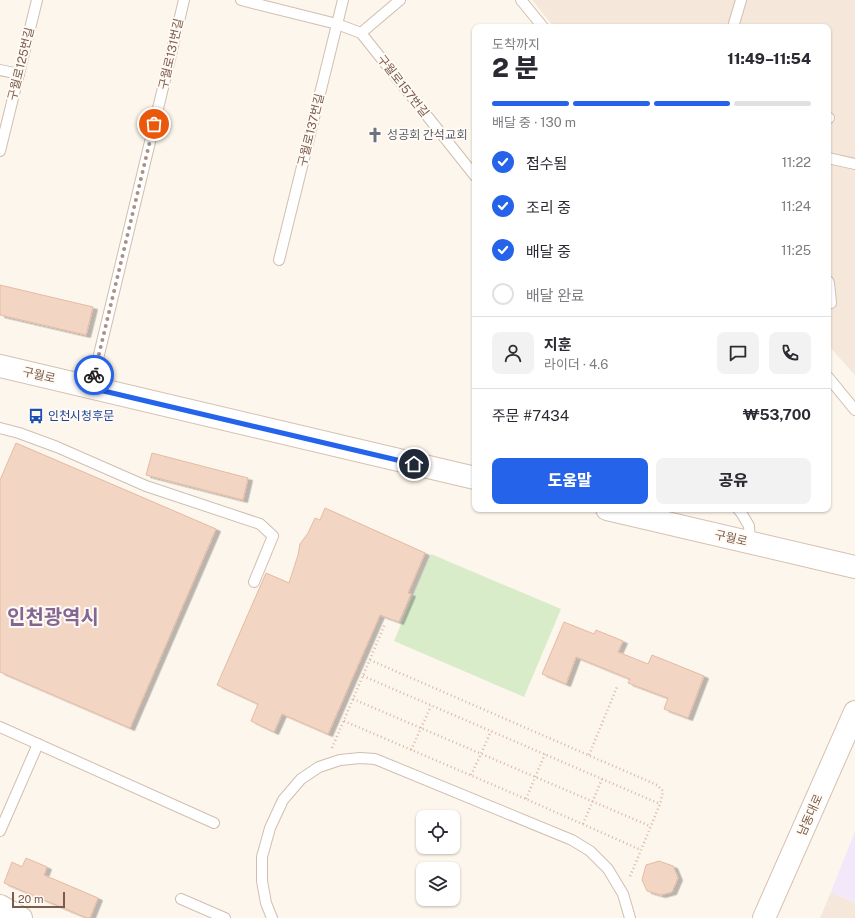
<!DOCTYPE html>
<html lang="ko">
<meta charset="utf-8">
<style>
:root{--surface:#fff;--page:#f2f2f3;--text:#2b2b33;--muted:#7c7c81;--line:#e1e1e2;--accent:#2563eb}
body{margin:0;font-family:"Public Sans","Noto Sans KR",sans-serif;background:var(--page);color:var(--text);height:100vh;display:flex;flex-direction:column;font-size:15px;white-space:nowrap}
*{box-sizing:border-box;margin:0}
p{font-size:13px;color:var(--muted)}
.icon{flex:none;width:22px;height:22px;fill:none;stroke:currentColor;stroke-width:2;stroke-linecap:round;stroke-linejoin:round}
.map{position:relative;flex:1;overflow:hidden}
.drawer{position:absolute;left:472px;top:24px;width:359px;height:488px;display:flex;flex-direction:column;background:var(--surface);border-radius:8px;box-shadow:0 1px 3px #0004}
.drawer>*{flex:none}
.fabs{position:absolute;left:416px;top:810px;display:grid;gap:8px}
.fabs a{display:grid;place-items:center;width:44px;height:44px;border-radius:8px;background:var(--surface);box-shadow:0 1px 3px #0004;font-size:20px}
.scale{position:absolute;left:12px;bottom:10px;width:53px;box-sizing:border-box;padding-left:4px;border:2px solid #7a5c4d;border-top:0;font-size:11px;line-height:14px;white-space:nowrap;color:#7a5c4d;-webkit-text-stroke:3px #fffaf3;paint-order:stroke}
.pin{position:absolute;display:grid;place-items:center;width:34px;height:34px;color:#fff;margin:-17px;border:2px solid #fff;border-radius:50%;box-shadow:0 1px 4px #0007}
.courier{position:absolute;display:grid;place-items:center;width:40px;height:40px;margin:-20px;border:3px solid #2563eb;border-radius:50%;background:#fff;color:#222;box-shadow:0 1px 5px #0007}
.head em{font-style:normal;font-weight:800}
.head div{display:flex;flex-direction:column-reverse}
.head{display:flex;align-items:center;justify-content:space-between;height:68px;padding:0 20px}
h1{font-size:26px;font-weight:800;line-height:30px}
.bar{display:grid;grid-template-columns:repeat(4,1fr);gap:6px 4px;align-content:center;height:48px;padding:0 20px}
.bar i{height:5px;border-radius:3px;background:var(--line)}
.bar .active{background:var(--accent)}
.bar p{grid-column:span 4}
.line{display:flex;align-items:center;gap:10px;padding:0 20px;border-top:1px solid var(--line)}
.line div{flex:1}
.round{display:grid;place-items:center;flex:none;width:42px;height:42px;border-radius:8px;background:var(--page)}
ol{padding:0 20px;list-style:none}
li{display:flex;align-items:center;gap:12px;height:44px}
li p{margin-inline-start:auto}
li .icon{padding:4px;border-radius:50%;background:var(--accent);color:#fff;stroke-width:4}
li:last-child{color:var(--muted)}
li i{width:22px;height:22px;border:2px solid var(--line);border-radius:50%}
.button{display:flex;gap:8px;margin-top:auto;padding:8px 20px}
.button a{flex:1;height:46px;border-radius:8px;background:var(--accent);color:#fff;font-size:16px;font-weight:800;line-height:46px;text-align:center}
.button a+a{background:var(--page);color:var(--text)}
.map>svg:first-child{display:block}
</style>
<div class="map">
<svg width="855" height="918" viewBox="0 0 855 918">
<defs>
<filter id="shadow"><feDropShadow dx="4.5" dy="2.5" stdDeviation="0" flood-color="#0004"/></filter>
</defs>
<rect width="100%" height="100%" fill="#fdf6ec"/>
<g fill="#f5e8da">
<path d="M532,0H855V375L828,345V27H554Z"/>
<path d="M831,892L855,903V918H820Z"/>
</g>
<path fill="#f3e8fa" d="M855,831V903L831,892Z"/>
<path fill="#d8ecc9" d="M431,554L561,609L524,697L394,641Z"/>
<g fill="#f3d5c3" stroke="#e6bba3" filter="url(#shadow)">
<path d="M0,285L93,307L86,335L0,315Z"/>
<path d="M16,443L216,529L130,728L0,672V480Z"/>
<path d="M152,453L248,478L243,500L146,475Z"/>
<path d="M325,508L425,553L408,593L411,594L399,622L380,615L328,734L282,714L274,732L251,721L258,704L217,685L266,573L289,583L298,555L300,544L308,533L315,518L320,520Z"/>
<path d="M564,622L594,634L596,630L623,641L618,652L648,664L652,655L704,676L688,718L664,709L668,698L628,683L630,679L576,657L566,684L542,674Z"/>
<path d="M26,858L47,867L44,875L98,898L90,918H87L4,883L12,862L22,867Z"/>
<path d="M659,861L673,866L678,878L672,892L661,895L647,891L642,880L646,865Z"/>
</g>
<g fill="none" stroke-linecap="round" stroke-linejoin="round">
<defs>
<g id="lane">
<path d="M241,0L337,24L361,33L475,176"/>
<path d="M521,0L543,27"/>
<path d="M733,27L741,0"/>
<path d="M361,33L400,0"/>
<path d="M0,70L19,74"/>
<path d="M828,118H829"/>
<path d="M0,151L37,0"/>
<path d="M828,158L855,164"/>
<path d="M279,260L343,0"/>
<path d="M828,281L829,283L831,303"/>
<path d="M828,377L855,410"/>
<path d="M91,388L184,0"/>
<path d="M0,428L19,433L57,447L146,486L260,524L273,536L254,582"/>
<path d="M738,509L742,514L749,526L750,543"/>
<path d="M0,727L214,823"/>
<path d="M0,831L38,744"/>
<path d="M181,899L225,918"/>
<path d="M272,918L266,903L262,881V857L270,828L283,800L301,779L319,767L340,760L360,758L375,759L572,840L590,851L608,869L623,894L630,918"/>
</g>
<g id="secondary">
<path d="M0,366L475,478"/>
<path d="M607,509L855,567"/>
<path d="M0,906L21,918"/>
<path d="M764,918L855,712"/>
</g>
</defs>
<use href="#lane" stroke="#d1beb0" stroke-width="12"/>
<use href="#secondary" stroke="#d6c0b0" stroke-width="24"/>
<g stroke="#d9b8a5" stroke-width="2.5" stroke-dasharray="1 3" stroke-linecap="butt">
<path d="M370,660L657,785L663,791L660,804L629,879"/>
<path d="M363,676L660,804"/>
<path d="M353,699L650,826"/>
<path d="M344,721L526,799L641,850"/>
<path d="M332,748L385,624"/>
<path d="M411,750L431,706"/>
<path d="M589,755L617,687"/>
<path d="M471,775L481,754L491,731"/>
<path d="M526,799L545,754"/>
<path d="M583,824L602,779"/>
</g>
<use href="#lane" stroke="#fff" stroke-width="10"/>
<use href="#secondary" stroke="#fff" stroke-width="22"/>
</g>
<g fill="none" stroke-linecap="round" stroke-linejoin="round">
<path stroke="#a89285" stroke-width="4" stroke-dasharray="0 7.2" d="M94,375L154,124"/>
<path stroke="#2563eb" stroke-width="5" d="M94,375L91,388L414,464"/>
</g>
<defs>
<symbol id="church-bare" viewBox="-9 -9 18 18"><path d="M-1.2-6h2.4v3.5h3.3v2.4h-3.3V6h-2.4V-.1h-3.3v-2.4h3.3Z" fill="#6b7280" stroke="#fffaf3" stroke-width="2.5" paint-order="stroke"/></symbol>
<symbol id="bus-bare" viewBox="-9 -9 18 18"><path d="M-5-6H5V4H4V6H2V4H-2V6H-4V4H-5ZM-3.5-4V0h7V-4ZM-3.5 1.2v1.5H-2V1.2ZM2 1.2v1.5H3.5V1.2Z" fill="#1a4fb4" stroke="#fffaf3" stroke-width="2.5" paint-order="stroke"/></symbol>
</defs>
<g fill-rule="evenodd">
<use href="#church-bare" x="364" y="124" width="22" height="22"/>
<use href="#bus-bare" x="25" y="405" width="22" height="22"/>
</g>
<g text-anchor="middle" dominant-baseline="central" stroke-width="4" stroke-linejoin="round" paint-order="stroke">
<g font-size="12" fill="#7a5c4d" stroke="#fffaf3">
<text transform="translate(171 54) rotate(-77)">구월로131번길</text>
<text transform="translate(21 64) rotate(-76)">구월로125번길</text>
<text transform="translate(403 86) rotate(52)">구월로157번길</text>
<text transform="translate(311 130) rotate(-76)">구월로137번길</text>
<text transform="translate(39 375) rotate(13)">구월로</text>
<text transform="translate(731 538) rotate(13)">구월로</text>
<text transform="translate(810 815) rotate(-66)">남동대로</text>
</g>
<g font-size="12" fill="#5b616d" stroke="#fffaf3" text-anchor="start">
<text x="387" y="135">성공회 간석교회</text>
</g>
<g font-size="12" fill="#164399" stroke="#fffaf3" text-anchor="start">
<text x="48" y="416">인천시청후문</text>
</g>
<g font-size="20" font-weight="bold" fill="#846695" stroke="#fffaf3">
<text x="53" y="617">인천광역시</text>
</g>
</g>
</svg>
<div class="fabs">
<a><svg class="icon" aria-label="locate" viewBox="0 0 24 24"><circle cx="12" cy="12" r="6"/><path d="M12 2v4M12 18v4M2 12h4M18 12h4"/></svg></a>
<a><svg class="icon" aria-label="layers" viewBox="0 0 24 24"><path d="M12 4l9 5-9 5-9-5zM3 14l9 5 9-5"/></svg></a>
</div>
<div class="scale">20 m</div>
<div class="pin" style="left:154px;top:124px;background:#ea580c"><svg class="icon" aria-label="bag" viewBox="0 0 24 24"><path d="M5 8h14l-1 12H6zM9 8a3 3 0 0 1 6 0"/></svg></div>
<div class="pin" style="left:414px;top:464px;background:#1f2937"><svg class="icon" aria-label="home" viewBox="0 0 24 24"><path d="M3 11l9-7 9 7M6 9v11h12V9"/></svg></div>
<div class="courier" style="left:94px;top:375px"><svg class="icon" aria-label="bike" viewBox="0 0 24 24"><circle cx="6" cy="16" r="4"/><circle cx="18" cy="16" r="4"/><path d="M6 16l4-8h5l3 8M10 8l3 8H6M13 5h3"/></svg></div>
<section class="drawer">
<div class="head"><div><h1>2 분</h1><p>도착까지</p></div><em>11:49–11:54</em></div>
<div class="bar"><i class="active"></i><i class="active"></i><i class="active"></i><i></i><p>배달 중 · 130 m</p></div>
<ol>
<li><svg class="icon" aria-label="check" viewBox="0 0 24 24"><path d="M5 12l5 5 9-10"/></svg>접수됨<p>11:22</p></li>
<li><svg class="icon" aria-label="check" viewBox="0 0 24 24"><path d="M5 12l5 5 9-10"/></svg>조리 중<p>11:24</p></li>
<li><svg class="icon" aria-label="check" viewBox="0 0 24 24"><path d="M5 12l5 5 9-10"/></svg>배달 중<p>11:25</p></li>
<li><i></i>배달 완료</li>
</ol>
<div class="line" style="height:72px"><a class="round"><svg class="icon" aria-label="person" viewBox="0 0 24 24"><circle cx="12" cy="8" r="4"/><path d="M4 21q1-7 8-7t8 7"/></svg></a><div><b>지훈</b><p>라이더 · 4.6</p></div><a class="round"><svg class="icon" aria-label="chat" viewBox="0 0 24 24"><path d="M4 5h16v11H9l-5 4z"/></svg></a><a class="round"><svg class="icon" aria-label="phone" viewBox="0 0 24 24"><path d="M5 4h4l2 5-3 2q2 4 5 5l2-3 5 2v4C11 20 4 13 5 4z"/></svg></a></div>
<div class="line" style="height:52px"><div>주문 #7434</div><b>₩53,700</b></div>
<div class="button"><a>도움말</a><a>공유</a></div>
</section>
</div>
